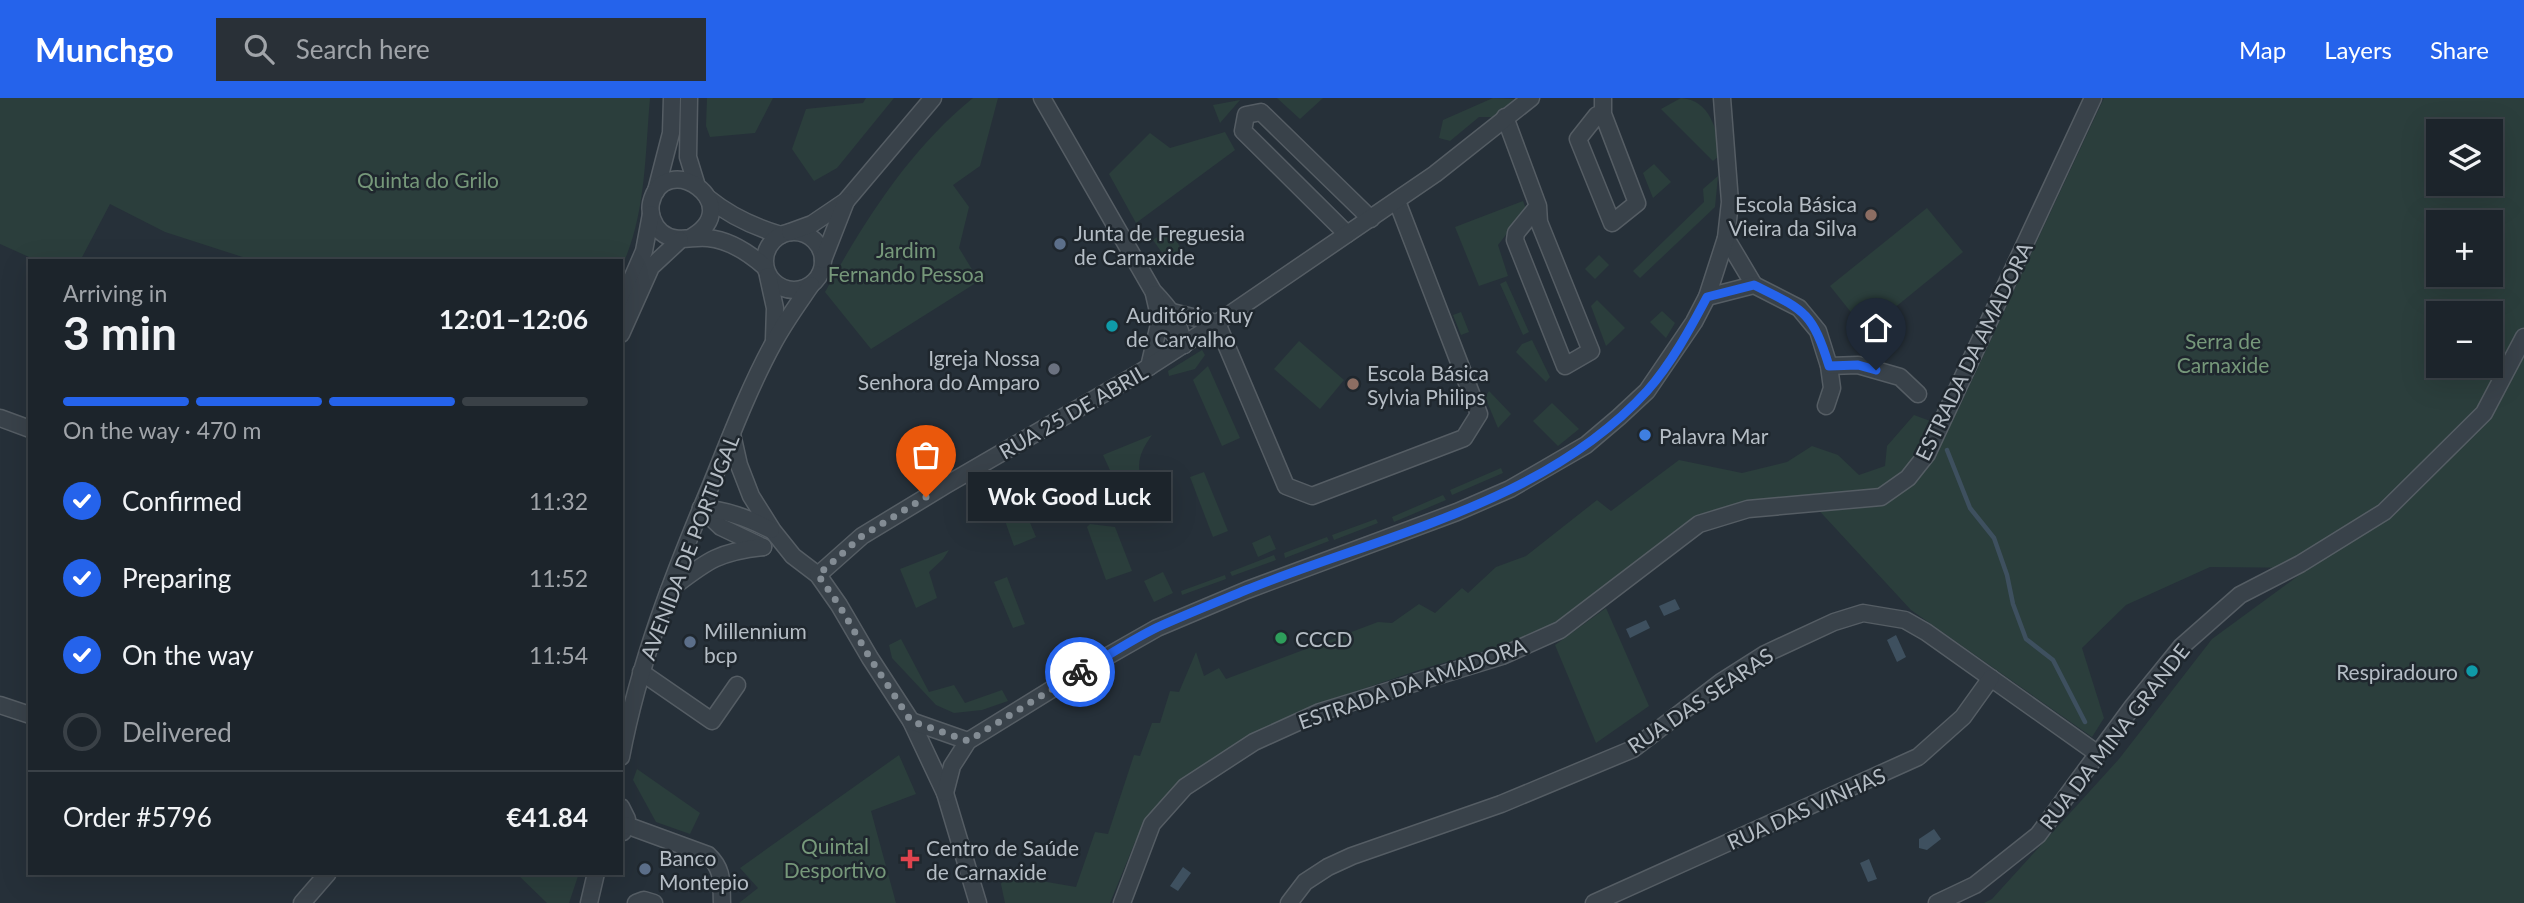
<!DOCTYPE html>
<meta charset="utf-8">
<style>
:root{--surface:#1c242b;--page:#293037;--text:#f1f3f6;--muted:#a0a4a9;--line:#3a4147;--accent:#2563eb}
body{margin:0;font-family:Lato,sans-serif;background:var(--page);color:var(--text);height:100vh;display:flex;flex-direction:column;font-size:26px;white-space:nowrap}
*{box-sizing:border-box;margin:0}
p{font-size:23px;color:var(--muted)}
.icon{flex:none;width:38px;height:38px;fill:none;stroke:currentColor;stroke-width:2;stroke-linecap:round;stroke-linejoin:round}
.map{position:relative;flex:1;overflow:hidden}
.side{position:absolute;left:28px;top:161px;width:595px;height:616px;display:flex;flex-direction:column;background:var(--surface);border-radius:0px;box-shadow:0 7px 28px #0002,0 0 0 2px var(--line)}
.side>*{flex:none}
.buttons{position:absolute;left:2426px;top:21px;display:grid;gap:14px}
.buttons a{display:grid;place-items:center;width:77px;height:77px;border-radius:0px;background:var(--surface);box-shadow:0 7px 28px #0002,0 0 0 2px var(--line);font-size:35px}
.pin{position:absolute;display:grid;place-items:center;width:60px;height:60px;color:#fff;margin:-72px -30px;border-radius:50% 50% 50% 0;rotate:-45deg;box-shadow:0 0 7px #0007}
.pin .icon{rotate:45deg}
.courier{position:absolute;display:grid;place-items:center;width:70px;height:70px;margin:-35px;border:5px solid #2563eb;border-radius:50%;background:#fff;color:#222;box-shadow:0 2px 9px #0007}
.bubble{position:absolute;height:49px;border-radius:0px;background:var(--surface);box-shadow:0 7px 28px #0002,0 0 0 2px var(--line);font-size:23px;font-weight:700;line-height:49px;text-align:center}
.summary em{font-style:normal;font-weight:700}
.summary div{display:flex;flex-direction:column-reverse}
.summary{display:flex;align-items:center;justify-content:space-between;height:119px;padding:0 35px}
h1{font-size:46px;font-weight:700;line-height:52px}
.bar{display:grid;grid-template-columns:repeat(4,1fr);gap:10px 7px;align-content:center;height:84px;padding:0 35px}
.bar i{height:9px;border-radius:5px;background:var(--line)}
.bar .current{background:var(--accent)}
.bar p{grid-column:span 4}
.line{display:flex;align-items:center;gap:18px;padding:0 35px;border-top:2px solid var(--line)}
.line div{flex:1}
ol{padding:0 35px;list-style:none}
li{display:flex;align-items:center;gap:21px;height:77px}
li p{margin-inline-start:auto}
li .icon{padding:7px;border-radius:50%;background:var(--accent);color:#fff;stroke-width:4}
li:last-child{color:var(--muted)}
li i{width:38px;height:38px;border:4px solid var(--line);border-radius:50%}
header{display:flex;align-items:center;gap:42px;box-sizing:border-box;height:98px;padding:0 35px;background:var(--accent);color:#fff}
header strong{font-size:33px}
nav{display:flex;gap:38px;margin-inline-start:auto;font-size:24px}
.search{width:490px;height:63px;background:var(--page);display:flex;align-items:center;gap:18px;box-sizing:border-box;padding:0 24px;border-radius:0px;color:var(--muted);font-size:26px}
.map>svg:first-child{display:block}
</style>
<header>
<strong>Munchgo</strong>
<div class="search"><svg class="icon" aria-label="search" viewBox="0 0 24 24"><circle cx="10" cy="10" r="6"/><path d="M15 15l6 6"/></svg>Search here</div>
<nav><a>Map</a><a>Layers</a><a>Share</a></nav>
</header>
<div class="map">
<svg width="2524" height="805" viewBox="0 0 2524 805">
<rect width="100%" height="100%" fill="#263039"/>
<g fill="#2b3e3c" fill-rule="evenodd">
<path d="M0,0H650C645,56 646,119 621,170V163H255L165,134L110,106L80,163H38L0,146Z"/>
<path d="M707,0H773L755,35L710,39L706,28Z"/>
<path d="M866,0H894L837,70L814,83L792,51L806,11L863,5Z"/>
<path d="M973,0H998L980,68L953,87L969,109L959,150L979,183L871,251L825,194C865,122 909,52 973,0Z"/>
<path d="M1277,0H1323L1300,21Z"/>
<path d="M1493,0L1514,1L1495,19H1479L1450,43L1439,40L1443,22Z"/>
<path d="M1681,0C1710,2 1717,32 1721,56L1713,63L1661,11Z"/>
<path d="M2104,0H2524V805H1984L1992,801L2119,661L2212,541L2309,470L2210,469L2126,507L2082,550L2104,620L2092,639L1911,512L1813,406L1696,422L1558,527L1502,548L1419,572L1333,601L1203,669L1171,694L1135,744L1110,805H1005L1001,786L1008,768L1047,784L1076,789L1095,734L1108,736L1134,657L1140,658L1152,625H1160L1170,593L1179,594L1196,554L1204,578L1219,570L1226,581L1378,524L1392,525L1419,506L1435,515L1462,490L1468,495L1496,469L1526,458L1597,402L1611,413L1679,362L1742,375L1787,364L1812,348L1838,357L1859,377L1885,368L1887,348L1914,317L1941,327L1958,312ZM2438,33H2490V86H2438ZM2438,124H2490V177H2438ZM2438,215H2490V268H2438Z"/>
<path d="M1240,2L1220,25L1213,7Z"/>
<path d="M1225,34L1235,52L1136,125L1109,76L1150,35L1170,50Z"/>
<path d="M1654,66L1671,84L1653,100L1643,75Z"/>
<path d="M1718,78L1715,109L1640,180L1633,173L1704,104L1703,91Z"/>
<path d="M1523,103L1526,111L1498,147L1508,178L1479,188L1455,129Z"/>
<path d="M1927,110L1963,154L1866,233L1830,188Z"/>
<path d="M1168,131L1185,156L1170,166L1153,142Z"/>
<path d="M1599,157L1609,167L1595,181L1585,171Z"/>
<path d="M1506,183L1529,234L1523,237L1500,186Z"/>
<path d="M1597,202L1625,230L1606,248L1591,208Z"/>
<path d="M1662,213L1675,225L1666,240L1650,224Z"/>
<path d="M1461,214L1469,234L1461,237L1453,217Z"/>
<path d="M1532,242L1550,279L1546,284L1516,254L1522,246Z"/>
<path d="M1299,243L1344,282L1320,311L1274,271Z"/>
<path d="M1202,252L1205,257L1195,271L1169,278L1168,273Z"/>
<path d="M1208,268L1240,340L1222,348L1193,282Z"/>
<path d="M1489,293L1511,316L1498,330L1485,299Z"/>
<path d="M1552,305L1579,331L1558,348L1533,323Z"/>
<path d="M1152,337C1142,351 1135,364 1142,382L1120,394L1103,357Z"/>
<path d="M1501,370L1503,375L1452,397L1450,392Z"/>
<path d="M1204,374L1228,433L1213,439L1190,379Z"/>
<path d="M1046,389L1048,393L1026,415L1036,439L1014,448L1000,409Z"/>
<path d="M1443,397L1446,402L1394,424L1392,419Z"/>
<path d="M1376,421L1378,425L1334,442L1332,437Z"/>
<path d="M1090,426L1115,429L1132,473L1106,482L1087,429Z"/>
<path d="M1270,437L1276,451L1258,459L1252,445Z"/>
<path d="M1327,439L1329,443L1285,460L1284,455Z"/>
<path d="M949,452L943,461L929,474L937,500L916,510L900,471Z"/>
<path d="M1274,457L1276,462L1232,478L1230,474Z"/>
<path d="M1163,474L1173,495L1154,504L1144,483Z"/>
<path d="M1225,477L1226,481L1182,497L1181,493Z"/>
<path d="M1007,479L1025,526L1013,530L994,484Z"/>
<path d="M1606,510L1649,608L1596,645L1555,547Z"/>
<path d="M901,541L929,594L954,587L965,605L1002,592L1008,603L982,612L954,615L936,607L892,560L889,547Z"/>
<path d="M899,657L916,696L871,713L896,805H739L758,790L740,770Z"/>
<path d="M637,671L700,715L690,736L656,724L633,682Z"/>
<path d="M516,775H533L538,779L542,775H579L569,805H547Z"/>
</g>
<g fill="#3e505f">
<path d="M1675,501L1680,511L1664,518L1659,508Z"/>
<path d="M1646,522L1650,530L1630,540L1626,531Z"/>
<path d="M1896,537L1906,559L1897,564L1887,542Z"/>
<path d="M1934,731L1941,741L1927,752L1919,750V741Z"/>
<path d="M1869,761L1877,781L1868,784L1860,765Z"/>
<path d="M1183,769L1191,775L1178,793L1170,788Z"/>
</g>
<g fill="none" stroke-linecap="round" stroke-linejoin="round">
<path stroke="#3e505f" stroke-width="4.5" d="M1947,352L1970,410L1994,440L2007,477L2013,506L2026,541L2053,562L2085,624"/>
<defs>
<g id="minor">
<path d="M689,0L688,59L696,85"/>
<path d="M1042,0L1153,193C1171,212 1178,221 1184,247"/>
<path d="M1603,0V16L1637,105L1612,125L1578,41L1597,17L1603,16"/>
<path d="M1505,19L1538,108L1539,124L1591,253L1565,268L1515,142L1516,135L1538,108"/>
<path d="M656,93L671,35L672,0"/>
<path d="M708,100C730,118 754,129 781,137"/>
<circle cx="794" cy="163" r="29"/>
<path d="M790,134L812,126L846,103L933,0"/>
<path d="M1347,136L1243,33L1246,17L1261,14L1371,121"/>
<path d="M690,140C750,107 664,49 651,105C649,115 653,127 661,134C675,146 692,138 708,140C730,142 749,155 765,169"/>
<path d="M1726,140L1754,187"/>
<path d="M823,162L846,103"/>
<path d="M768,178L775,210L774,241"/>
<path d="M1154,196L1160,222L1184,247"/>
<path d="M1707,199L1754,187L1799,210L1818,233L1829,268L1832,290L1826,308"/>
<path d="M621,206L644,153L651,116"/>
<path d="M1172,214L1217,225L1286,388L1312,398L1464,340L1479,316L1397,103"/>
<path d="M621,236L651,169L680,142"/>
<path d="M1829,268L1858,267L1900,279L1918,296"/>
<path d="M1149,269L1160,222"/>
<path d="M0,320L30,331"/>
<path d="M732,336L739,367L751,398L773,433L793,458L818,477L839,507L870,560L911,623L945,695L978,805"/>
<path d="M701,410L721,429L763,449"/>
<path d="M701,410C727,412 748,420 771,432"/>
<path d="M818,477L862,438L946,387L1141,274L1217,225L1435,76L1531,0"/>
<path d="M669,492C706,464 716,454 763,449"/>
<path d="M641,574L712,623L737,587"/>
<path d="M0,607L30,617"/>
<path d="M911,623L968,643"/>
<path d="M621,659C639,564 674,475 711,387C730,340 749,290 773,246C784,225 798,206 811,187"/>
<path d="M945,695L952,668L968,643L1078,575L1157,530L1247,492L1457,414L1510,391L1586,347L1619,319L1647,293L1694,224L1707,199L1726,140L1730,104L1722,0"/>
<path d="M621,709L627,721L623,734"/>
<path d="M626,727L708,757C724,772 721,785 722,805"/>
<path d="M302,805L328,775"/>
<path d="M589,805L596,775"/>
<path d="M636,805L644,802L654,805"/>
<path d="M1122,805L1152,726L1185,689L1254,644L1320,614L1502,558L1560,532L1699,426L1748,411L1881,399L1908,380L1927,356L2093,0"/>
<path d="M1289,805L1305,784L1328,769L1352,758L1501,706L1633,651L1721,584L1765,556L1834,524L1863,515L1905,522L1926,534L2098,656"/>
<path d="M1594,805L1918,659L1963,619L1991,580"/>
<path d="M1937,805L1975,787L2038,737L2133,608L2181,549L2240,497L2300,466L2384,414L2484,315L2524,239"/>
</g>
</defs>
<use href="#minor" stroke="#555d64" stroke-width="19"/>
<use href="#minor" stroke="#39424a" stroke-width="16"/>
</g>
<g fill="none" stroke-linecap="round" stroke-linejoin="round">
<path stroke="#838c94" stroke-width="7" stroke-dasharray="0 12.6" d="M926,399L862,438L818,477L839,507L870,560L911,623L968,643L1080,574"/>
<path stroke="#2563eb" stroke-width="9" d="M1080,574C1106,559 1131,542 1158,529C1187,516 1217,504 1246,492C1382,437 1544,406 1647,293C1671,266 1690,231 1707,199L1754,187C1804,212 1812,213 1829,268L1858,267L1876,272"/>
</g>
<g fill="#8d6e63" stroke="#1f272e" stroke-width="2.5">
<circle cx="1871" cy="117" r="7"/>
<circle cx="1353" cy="286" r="7"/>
</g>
<g fill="#5c6f8a" stroke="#1f272e" stroke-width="2.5">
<circle cx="1060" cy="146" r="7"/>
<circle cx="690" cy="544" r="7"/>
<circle cx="645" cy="771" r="7"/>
</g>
<g fill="#0f9aa8" stroke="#1f272e" stroke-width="2.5">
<circle cx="1112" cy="228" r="7"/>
<circle cx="2472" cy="573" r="7"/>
</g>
<circle fill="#6b7280" stroke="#1f272e" stroke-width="2.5" cx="1054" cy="271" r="7"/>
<circle fill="#3f7fe0" stroke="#1f272e" stroke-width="2.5" cx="1645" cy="337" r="7"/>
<circle fill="#2e9e5b" stroke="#1f272e" stroke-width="2.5" cx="1281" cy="540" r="7"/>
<path fill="#e0444e" stroke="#1f272e" stroke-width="2.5" d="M906.5 750.5h7v7h7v7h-7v7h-7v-7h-7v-7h7z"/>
<g text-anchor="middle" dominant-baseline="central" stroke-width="5" stroke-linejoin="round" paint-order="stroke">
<g font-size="21" fill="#76987a" stroke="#1f272e">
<text x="428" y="81">Quinta do Grilo</text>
<text x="906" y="151">Jardim<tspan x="906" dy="24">Fernando Pessoa</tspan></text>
<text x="2223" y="242">Serra de<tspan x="2223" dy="24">Carnaxide</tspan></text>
<text x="835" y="747">Quintal<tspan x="835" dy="24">Desportivo</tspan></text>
</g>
<g font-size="21" fill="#b5bdc5" stroke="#1f272e" text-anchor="start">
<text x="1857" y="105" text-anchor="end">Escola Básica<tspan x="1857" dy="24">Vieira da Silva</tspan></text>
<text x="1074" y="134">Junta de Freguesia<tspan x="1074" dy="24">de Carnaxide</tspan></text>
<text x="1126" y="216">Auditório Ruy<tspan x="1126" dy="24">de Carvalho</tspan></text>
<text x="1040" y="259" text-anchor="end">Igreja Nossa<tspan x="1040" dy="24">Senhora do Amparo</tspan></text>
<text x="1367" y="274">Escola Básica<tspan x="1367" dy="24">Sylvia Philips</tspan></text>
<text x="1659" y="337">Palavra Mar</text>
<text x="704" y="532">Millennium<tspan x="704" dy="24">bcp</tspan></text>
<text x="1295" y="540">CCCD</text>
<text x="2458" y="573" text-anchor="end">Respiradouro</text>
<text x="926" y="749">Centro de Saúde<tspan x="926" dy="24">de Carnaxide</tspan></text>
<text x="659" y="759">Banco<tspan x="659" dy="24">Montepio</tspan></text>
</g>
<g font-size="21" fill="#b5bdc5" stroke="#1f272e">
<text transform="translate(1973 253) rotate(-64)">ESTRADA DA AMADORA</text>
<text transform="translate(1073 313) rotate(-30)">RUA 25 DE ABRIL</text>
<text transform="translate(689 449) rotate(-69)">AVENIDA DE PORTUGAL</text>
<text transform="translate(1412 585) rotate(-19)">ESTRADA DA AMADORA</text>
<text transform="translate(1700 602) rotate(-34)">RUA DAS SEARAS</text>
<text transform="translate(2114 638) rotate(-52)">RUA DA MINA GRANDE</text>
<text transform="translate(1806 710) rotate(-24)">RUA DAS VINHAS</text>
</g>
</g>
</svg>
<div class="buttons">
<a><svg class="icon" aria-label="layers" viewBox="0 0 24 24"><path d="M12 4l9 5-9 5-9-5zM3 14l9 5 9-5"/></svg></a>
<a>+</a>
<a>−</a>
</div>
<div class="pin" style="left:926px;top:399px;background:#ea580c"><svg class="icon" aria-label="bag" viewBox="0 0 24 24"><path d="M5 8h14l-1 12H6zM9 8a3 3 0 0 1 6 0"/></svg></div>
<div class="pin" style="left:1876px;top:272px;background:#1f2937"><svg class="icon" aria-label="home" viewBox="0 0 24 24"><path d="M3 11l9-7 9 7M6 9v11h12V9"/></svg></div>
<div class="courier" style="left:1080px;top:574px"><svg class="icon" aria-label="bike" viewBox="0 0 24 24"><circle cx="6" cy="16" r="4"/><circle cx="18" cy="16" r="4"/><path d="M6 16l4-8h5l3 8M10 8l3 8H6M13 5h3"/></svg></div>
<div class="bubble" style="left:968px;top:374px;width:203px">Wok Good Luck</div>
<section class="side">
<div class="summary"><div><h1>3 min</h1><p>Arriving in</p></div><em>12:01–12:06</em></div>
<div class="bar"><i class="current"></i><i class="current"></i><i class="current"></i><i></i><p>On the way · 470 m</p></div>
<ol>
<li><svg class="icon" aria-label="check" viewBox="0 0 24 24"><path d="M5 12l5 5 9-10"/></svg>Confirmed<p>11:32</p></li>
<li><svg class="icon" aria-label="check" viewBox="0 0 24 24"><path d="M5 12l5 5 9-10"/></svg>Preparing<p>11:52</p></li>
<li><svg class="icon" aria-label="check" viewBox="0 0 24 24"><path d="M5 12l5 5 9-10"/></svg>On the way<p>11:54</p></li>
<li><i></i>Delivered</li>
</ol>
<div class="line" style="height:91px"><div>Order #5796</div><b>€41.84</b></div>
</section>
</div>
